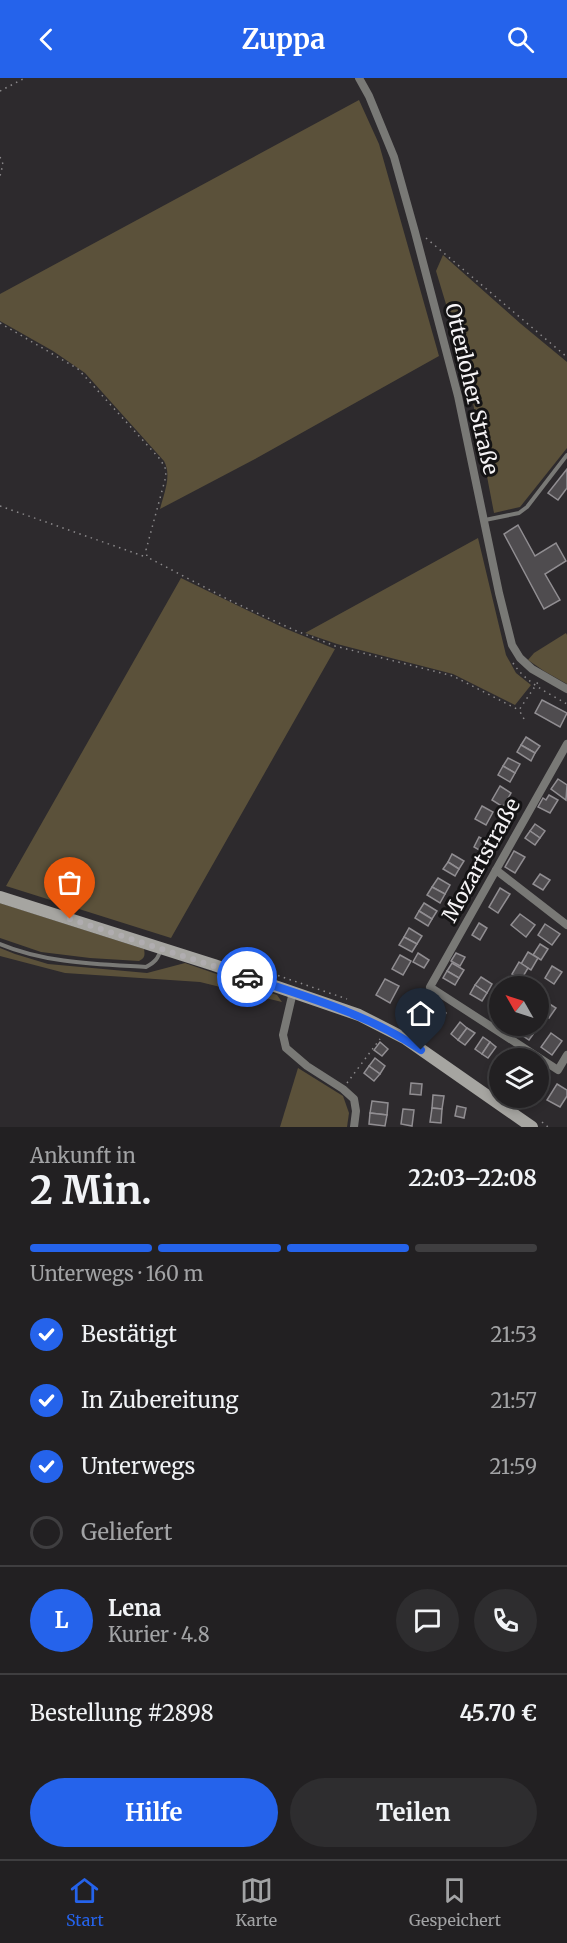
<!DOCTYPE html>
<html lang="de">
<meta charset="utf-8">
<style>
:root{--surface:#222022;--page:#2e2d2f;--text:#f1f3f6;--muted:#a2a3a5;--line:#3f3e40;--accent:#2563eb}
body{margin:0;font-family:Merriweather,serif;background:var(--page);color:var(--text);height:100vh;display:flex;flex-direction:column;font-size:22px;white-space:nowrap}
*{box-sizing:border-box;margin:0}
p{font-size:20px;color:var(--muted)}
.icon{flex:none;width:33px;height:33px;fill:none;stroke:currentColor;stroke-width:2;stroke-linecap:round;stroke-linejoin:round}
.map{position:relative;height:1049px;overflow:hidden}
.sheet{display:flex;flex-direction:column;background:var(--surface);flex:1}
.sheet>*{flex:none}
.needle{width:39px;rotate:309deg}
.buttons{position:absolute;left:489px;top:898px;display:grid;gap:12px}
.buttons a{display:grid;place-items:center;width:60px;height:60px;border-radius:50%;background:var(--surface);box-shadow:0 3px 9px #0003,0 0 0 2px var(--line);font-size:30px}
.pin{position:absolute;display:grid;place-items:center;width:51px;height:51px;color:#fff;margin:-62px -26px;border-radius:50% 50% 50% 0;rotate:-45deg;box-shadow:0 0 6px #0007}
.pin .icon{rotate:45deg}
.courier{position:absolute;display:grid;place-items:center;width:60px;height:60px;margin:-30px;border:4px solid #2563eb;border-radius:50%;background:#fff;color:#222;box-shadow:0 2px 8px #0007}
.overview em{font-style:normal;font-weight:700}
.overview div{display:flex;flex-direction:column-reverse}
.overview{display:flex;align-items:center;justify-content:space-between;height:102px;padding:0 30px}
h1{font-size:39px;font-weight:700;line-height:45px}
.bar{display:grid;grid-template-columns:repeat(4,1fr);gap:9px 6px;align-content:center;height:72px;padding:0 30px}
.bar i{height:8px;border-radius:4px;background:var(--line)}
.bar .active{background:var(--accent)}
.bar p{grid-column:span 4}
.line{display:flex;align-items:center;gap:15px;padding:0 30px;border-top:2px solid var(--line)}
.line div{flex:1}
.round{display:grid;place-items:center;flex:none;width:63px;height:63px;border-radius:32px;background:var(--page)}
ol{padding:0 30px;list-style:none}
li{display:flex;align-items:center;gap:18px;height:66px}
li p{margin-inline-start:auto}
li .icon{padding:6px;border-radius:50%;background:var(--accent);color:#fff;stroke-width:4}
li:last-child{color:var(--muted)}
li i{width:33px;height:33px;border:3px solid var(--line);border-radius:50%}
.button{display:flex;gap:12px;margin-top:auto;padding:12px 30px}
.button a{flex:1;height:69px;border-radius:36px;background:var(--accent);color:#fff;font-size:24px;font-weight:700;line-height:69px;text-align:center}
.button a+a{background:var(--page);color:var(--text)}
header{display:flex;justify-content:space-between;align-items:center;height:78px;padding:0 30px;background:var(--accent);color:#fff;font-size:27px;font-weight:700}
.tabs{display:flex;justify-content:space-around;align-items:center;height:84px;border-top:2px solid var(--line);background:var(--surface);font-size:16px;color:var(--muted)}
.tabs a{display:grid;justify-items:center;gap:3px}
.tabs .active{color:var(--accent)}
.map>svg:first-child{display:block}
</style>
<header><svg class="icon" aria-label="back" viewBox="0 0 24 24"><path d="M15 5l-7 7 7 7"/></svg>Zuppa<svg class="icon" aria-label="search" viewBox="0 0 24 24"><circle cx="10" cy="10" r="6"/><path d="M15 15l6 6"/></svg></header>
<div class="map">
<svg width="567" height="1049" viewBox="0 0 567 1049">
<rect width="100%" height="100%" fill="#2d2a2d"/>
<g fill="#5b513a">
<path d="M359,22L379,66L439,278L255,381L160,431C164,415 172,398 164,383L85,295L53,273L0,243V216Z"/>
<path d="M443,177L521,246L567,284V370L520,429L494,435L468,299L436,193Z"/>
<path d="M478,460L506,577L516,595L531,607L515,627L453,596L337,566L305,555Z"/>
<path d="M181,500L284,550L335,571L171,860L6,808Z"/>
<path d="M566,555L567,557V606L544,593L528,582L534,575Z"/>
<path d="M0,825L144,871C145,877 145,880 139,883L90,880L41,874L0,860Z"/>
<path d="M0,870L15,876L48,886L147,895L185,885L277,917L282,924L200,904L65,895L0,878Z"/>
<path d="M298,990L343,1018L349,1035L347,1049H280Z"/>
</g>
<g fill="#4f4c4f" stroke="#918e92" stroke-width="1.5">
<path d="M567,391V410L558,422L548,415Z"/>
<path d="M518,447L535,478L556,465L566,483L545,496L560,522L544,531L504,456Z"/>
<path d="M542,622L567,635L560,649L535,635Z"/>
<path d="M526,659L540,668L535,675L521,667Z"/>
<path d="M521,667L535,675L531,683L517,674Z"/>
<path d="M508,680L520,686L515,695L503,688Z"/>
<path d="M503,688L515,695L510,704L498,697Z"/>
<path d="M558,701L567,707L566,722L551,711Z"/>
<path d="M500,708L511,715L503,729L492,722Z"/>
<path d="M549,717L558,722L550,735L538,729L543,720L546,722Z"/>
<path d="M482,728L493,734L486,747L475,741Z"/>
<path d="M535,746L545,753L540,760L530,753Z"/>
<path d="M530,753L540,760L535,767L525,760Z"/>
<path d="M479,759L492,766L486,776L474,769Z"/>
<path d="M514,773L525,779L515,795L505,789Z"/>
<path d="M452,776L464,783L459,791L448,784Z"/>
<path d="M448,784L459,791L455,798L443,791Z"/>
<path d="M540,796L550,802L543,812L533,806Z"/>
<path d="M438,800L450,807L445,816L432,809Z"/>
<path d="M432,809L445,816L440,825L427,817Z"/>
<path d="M500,810L510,816L498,835L489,829Z"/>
<path d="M424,825L437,833L432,841L419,833Z"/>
<path d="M419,833L432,841L428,848L415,840Z"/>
<path d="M520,836L535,847L526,859L511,847Z"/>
<path d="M479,845L487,850L480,862L472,857Z"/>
<path d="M545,846L560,856L552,867L538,857Z"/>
<path d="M409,850L422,858L417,866L404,859Z"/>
<path d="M404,859L417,866L412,874L399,867Z"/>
<path d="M540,866L548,871L541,882L533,877Z"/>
<path d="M528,874L538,880L531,892L521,886Z"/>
<path d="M418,875L429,882L424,890L413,884Z"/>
<path d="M456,875L465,879L460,888L451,883Z"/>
<path d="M400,877L411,883L403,897L392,891Z"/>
<path d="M519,884L528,890L521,902L512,896Z"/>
<path d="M452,885L464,892L459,900L447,893Z"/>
<path d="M552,888L562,894L554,906L545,900Z"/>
<path d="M447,893L459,900L455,907L443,900Z"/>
<path d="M481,899L492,906L487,915L475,907Z"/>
<path d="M385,901L399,908L390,925L376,917Z"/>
<path d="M475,907L487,915L482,923L470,916Z"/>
<path d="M429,924L438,930L428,943L420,938Z"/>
<path d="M548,925L556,930L549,940L541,935Z"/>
<path d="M438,930L446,935L437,949L428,943Z"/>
<path d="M460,944L467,950L458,962L451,956Z"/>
<path d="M521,948L534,955L529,962L517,954Z"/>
<path d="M467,950L475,955L465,967L458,962Z"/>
<path d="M551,955L562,963L552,977L541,969Z"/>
<path d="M483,959L490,964L482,976L475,971Z"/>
<path d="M380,964L388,971L382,978L374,972Z"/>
<path d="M490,964L496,969L488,980L482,976Z"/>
<path d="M375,980L385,988L380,996L369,988Z"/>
<path d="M369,988L380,996L374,1003L364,995Z"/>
<path d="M411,1005L422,1006L421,1017L410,1016Z"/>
<path d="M557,1006L567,1012V1018L560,1029L547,1022Z"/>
<path d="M433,1017L444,1018L442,1031L432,1030Z"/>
<path d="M372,1023L388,1025L387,1037L370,1035Z"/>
<path d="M457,1028L466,1030L464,1040L455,1038Z"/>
<path d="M432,1030L442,1031L441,1045L430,1044Z"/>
<path d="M403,1031L414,1032L412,1048L401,1046Z"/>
<path d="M370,1035L387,1037L385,1048L369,1046Z"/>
</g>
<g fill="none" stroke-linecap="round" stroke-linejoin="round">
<g stroke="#8b898b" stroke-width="1.5" stroke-dasharray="1.5 4.5" stroke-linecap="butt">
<path d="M0,13L25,0"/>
<path d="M0,79L3,86L0,98"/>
<path d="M426,160L567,279"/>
<path d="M0,245L78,291L159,380L165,389L166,398L146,472L147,479L231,523L294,552L335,568L453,598L519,632"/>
<path d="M0,428L146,479"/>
<path d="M513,585C525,604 548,615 567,626"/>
<path d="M524,641L519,632L538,604"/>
<path d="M244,886L347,921"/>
<path d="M403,947L425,914"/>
<path d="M347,1005L380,961"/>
<path d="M542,1044L548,1049"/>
</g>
<g stroke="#797976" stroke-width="4">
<path d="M485,442L519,435L527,429L567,377"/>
<path d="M0,866C45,885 97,886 146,889C155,884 158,881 161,871"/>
</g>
<g stroke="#797976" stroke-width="8">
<path d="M359,0L369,18L394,79L415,154L458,318L499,515L512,567L520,580L532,591L567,611"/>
<path d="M567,666L430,909L558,992L567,977"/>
<path d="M496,792L567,847"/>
<path d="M293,914L283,957L286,970L307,988L343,1011L354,1021L356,1033L354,1049"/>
</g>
<path stroke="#a6a5a1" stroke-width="12" d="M0,819L214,887L359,937L406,961L532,1049"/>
</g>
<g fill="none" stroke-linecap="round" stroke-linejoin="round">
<path stroke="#b0adb0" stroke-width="6" stroke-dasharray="0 10.8" d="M70,841L247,899"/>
<path stroke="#2563eb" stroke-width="8" d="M247,899C307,919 368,936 421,972"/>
</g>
<g text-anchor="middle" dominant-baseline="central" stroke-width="6" stroke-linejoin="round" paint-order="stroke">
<g font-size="21" fill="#f6f4f6" stroke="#141314">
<text transform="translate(472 311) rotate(77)">Otterloher Straße</text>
<text transform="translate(481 782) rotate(-61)">Mozartstraße</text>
</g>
</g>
</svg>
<div class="buttons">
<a><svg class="needle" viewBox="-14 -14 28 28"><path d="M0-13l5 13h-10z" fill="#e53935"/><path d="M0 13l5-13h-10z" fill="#a2a3a5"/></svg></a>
<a><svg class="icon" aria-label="layers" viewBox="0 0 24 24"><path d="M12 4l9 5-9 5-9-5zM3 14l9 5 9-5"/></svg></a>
</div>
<div class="pin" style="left:70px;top:841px;background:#ea580c"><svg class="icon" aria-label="bag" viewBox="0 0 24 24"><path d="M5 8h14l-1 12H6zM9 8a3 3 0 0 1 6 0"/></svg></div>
<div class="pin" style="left:421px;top:972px;background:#1f2937"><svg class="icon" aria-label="home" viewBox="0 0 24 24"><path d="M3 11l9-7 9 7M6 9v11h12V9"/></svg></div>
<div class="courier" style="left:247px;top:899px"><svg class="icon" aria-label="car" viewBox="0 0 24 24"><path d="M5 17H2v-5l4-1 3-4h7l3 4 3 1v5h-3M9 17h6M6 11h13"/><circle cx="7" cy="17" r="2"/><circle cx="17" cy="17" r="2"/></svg></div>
</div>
<section class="sheet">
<div class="overview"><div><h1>2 Min.</h1><p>Ankunft in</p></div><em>22:03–22:08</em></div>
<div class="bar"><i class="active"></i><i class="active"></i><i class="active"></i><i></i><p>Unterwegs · 160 m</p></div>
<ol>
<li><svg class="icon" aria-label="check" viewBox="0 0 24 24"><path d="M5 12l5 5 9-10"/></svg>Bestätigt<p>21:53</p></li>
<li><svg class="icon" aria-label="check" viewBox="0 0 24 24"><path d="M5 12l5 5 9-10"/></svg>In Zubereitung<p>21:57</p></li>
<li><svg class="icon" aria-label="check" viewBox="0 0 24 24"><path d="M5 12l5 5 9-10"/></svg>Unterwegs<p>21:59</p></li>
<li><i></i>Geliefert</li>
</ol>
<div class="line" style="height:108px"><b class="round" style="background:var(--accent);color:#fff">L</b><div><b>Lena</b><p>Kurier · 4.8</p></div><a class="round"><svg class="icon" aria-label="chat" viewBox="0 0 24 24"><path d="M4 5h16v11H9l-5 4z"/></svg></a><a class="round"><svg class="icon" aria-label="phone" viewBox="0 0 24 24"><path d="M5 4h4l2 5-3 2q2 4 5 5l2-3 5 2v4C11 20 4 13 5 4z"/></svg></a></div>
<div class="line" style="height:78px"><div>Bestellung #2898</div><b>45.70 €</b></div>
<div class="button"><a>Hilfe</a><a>Teilen</a></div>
</section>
<nav class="tabs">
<a class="active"><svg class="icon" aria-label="home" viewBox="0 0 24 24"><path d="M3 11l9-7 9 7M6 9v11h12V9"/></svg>Start</a>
<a><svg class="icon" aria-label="map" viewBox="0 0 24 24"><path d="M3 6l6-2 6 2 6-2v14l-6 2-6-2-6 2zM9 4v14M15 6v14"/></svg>Karte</a>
<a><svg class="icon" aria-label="saved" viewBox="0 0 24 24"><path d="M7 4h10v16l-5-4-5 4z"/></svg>Gespeichert</a>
</nav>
